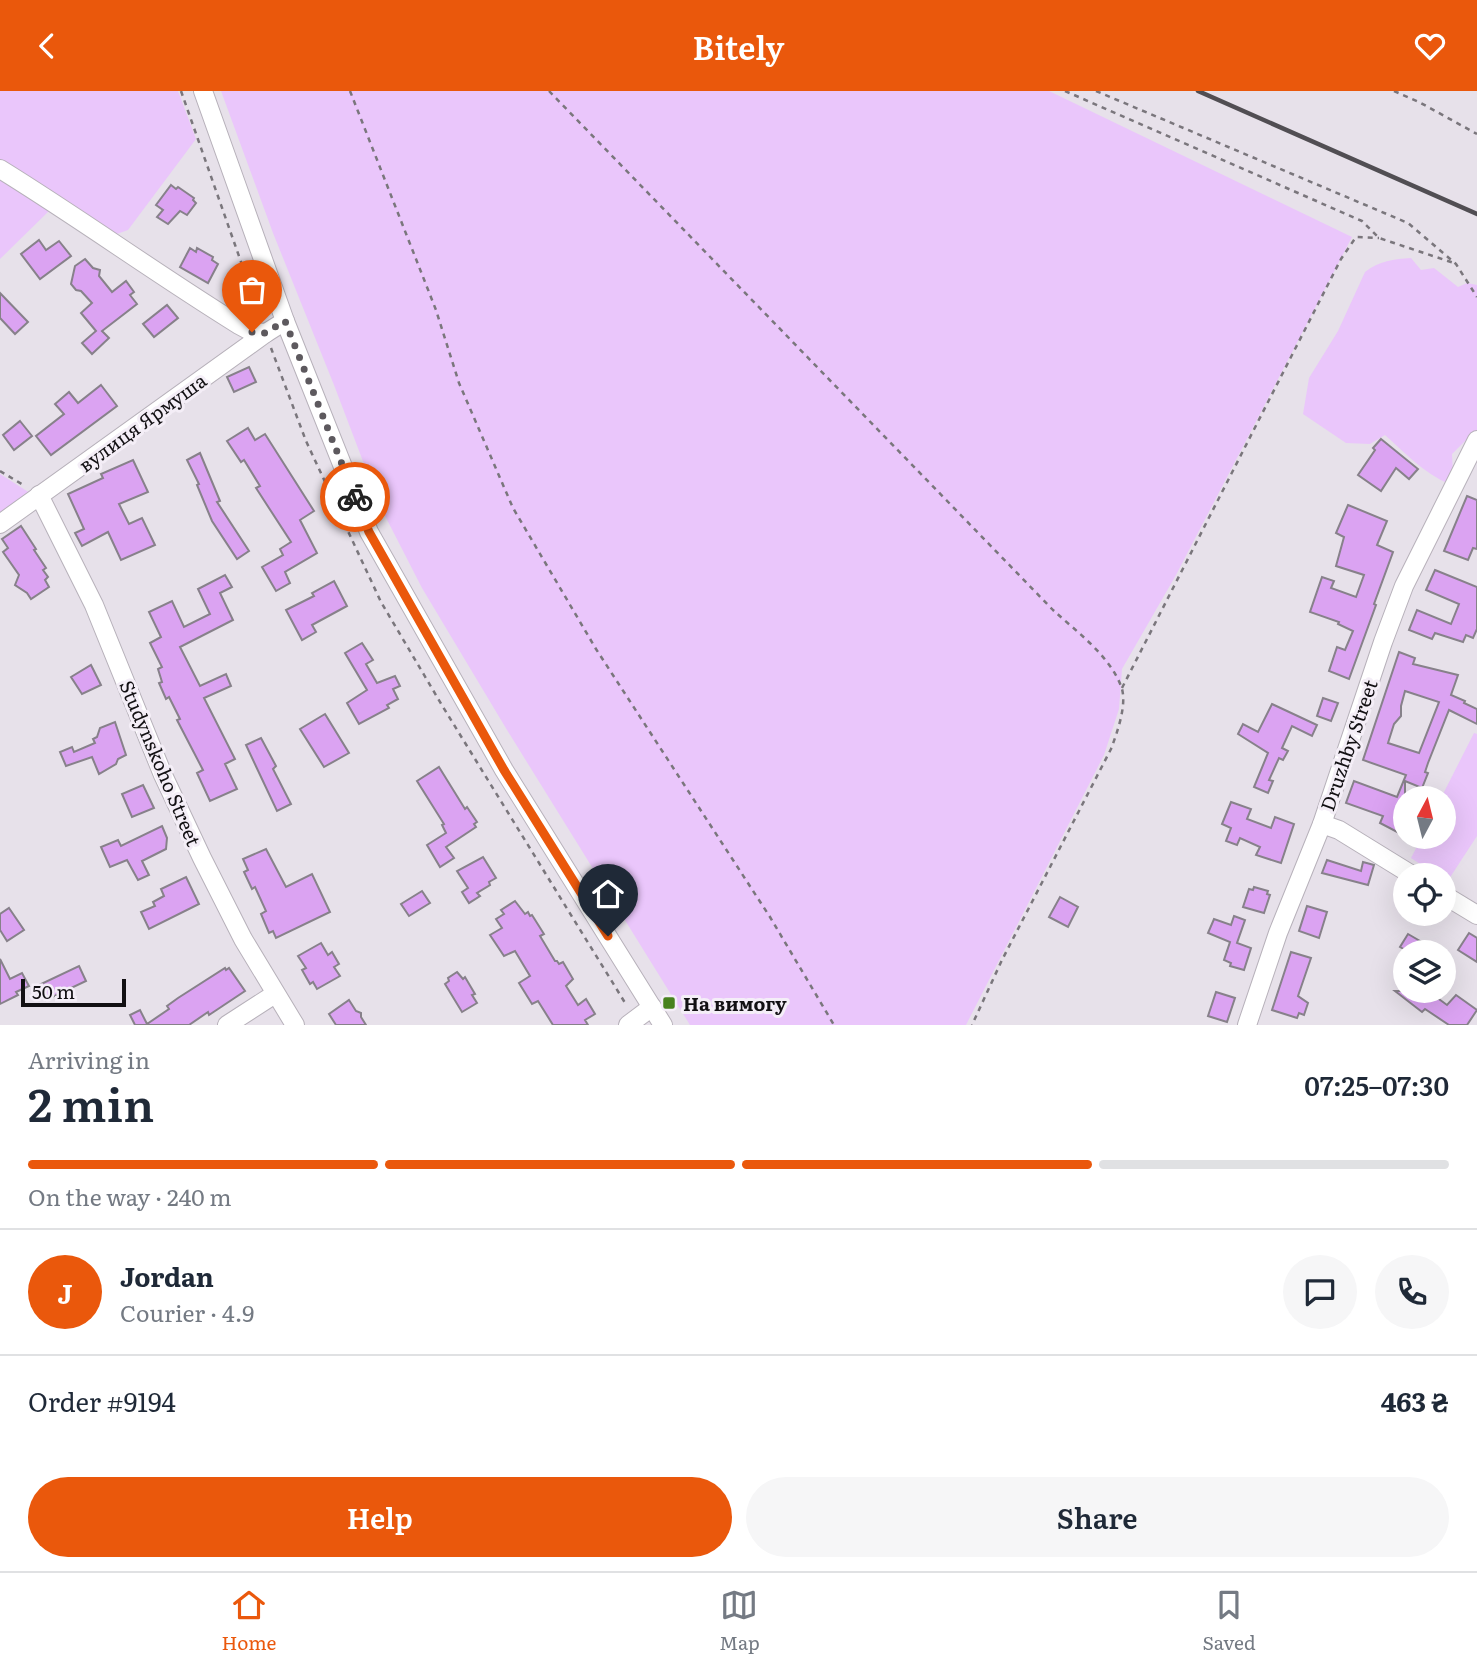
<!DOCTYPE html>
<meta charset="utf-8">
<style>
:root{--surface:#fff;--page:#f6f6f7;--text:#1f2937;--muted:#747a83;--line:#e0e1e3;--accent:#ea580c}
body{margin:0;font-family:Literata,serif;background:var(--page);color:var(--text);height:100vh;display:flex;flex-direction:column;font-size:26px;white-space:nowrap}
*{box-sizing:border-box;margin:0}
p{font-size:23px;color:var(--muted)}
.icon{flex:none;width:38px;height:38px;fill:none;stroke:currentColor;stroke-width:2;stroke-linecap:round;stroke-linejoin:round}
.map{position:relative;height:934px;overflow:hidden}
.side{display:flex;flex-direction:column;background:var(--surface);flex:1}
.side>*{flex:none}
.needle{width:46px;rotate:7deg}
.fabs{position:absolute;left:1393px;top:695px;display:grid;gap:14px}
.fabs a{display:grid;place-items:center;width:63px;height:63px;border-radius:50%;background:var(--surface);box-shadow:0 7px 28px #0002;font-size:35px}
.scale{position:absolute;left:21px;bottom:18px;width:105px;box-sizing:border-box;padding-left:7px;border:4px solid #121013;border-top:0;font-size:19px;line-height:24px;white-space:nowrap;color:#121013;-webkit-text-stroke:5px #f4eef7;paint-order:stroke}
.pin{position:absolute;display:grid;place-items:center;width:60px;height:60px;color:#fff;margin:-72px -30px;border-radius:50% 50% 50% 0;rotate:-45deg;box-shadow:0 0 7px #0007}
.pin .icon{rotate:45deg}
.courier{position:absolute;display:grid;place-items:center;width:70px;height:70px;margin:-35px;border:5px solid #ea580c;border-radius:50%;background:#fff;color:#222;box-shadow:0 2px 9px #0007}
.summary em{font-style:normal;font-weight:600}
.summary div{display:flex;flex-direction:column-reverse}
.summary{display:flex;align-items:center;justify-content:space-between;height:119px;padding:0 28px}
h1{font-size:46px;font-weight:600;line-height:52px}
.bar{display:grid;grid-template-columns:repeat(4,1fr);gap:10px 7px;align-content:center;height:84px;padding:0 28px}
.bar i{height:9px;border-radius:5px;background:var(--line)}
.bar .on{background:var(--accent)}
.bar p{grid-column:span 4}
.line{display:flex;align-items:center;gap:18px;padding:0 28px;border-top:2px solid var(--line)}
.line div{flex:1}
.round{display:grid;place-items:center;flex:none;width:74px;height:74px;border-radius:37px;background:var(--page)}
.cta{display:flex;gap:14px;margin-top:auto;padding:14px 28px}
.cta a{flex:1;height:80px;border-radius:42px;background:var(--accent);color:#fff;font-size:28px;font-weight:600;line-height:80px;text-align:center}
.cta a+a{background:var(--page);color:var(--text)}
header{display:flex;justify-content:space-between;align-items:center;height:91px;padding:0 28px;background:var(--accent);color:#fff;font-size:32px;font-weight:600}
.dock{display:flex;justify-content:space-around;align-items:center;height:98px;border-top:2px solid var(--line);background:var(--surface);font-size:19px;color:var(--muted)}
.dock a{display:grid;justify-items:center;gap:4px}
.dock .on{color:var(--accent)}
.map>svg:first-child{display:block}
</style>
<header><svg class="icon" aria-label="back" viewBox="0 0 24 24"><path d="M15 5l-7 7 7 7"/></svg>Bitely<svg class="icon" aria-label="heart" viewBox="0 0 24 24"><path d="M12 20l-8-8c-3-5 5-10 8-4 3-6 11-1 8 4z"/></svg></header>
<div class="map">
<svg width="1477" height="934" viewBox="0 0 1477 934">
<rect width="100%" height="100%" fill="#e7e1ea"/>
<g fill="#eac6fb">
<path d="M0,0H178L196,48L128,139L114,144L0,71Z"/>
<path d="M221,0H1049L1352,146L1176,484L1122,578L1119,618L1104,664L966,934H690L507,639L422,497L380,415L334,294L273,142Z"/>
<path d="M0,80L53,116L0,168Z"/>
<path d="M1411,167L1421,179L1434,177L1458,196L1467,192L1477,194V352L1467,348L1452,363L1453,383L1449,393C1424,382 1405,362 1385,344L1370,353L1346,352L1303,323L1309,287L1338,240L1365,181C1379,170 1394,168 1411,167Z"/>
<path d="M0,383L30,402L0,425Z"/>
<path d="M1474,642L1477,643V745L1447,791L1444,789V784H1437L1411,767L1422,746H1444V707H1441Z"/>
</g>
<g fill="#dba3f2" stroke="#87818a" stroke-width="2" fill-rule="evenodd">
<path d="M171,94L176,98L178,96L194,107L193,109L196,112L187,124L180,120L168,133L157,126L163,119L156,114Z"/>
<path d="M39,149L46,159L59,150L71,165L40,188L21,163Z"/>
<path d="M190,157L196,161L197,157L213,166L212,169L218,173L208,192L180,176Z"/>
<path d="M85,168L93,177L100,179L99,185L112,201L126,190L134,201L130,204L137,213L102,240L109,247L92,263L82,252L96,240L81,222L92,212L81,200L76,199L71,193L75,175Z"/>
<path d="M0,202L28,231L15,243L0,227Z"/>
<path d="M167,214L178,227L154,246L143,233Z"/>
<path d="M249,276L256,291L234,301L227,286Z"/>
<path d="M101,294L117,315L51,364L36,345L64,323L55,313L69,301L78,312Z"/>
<path d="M20,330L32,345L14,359L3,344Z"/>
<path d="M248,337L255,349L265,343L314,420L300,429L317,462L285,481L290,492L276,500L262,476L283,464L280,458L291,451L256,397L260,395L244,369L241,371L227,350Z"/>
<path d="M1381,348L1418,378L1409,388L1396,377L1381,400L1358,384L1375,359L1373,357Z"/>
<path d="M200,362L220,410L217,411L249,460L237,468L212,430L197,394L199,393L187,369Z"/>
<path d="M133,369L148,401L119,413L129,433L142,427L155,454L121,469L108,441L82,455L75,442L84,438L68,403L103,387L101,383Z"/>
<path d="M1467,405L1477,409V458L1473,457L1468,469L1444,460Z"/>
<path d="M1348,414L1387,430L1377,454L1393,461L1374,513L1376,514L1349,588L1329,580L1337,556L1345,559L1353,540L1338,533L1339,531L1310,521L1322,486L1334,490L1331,497L1356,506L1364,484L1336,475L1344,446L1336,442Z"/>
<path d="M21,435L36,458L34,459L46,477L43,479L48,486L45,489L49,496L31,508L27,502L15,494L19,484L3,461L8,457L2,448Z"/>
<path d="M1435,479L1477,496V538L1473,547L1466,544L1463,551L1435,542L1432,548L1409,539L1417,519L1451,533L1459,513L1426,499Z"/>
<path d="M225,484L232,496L220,502L233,529L180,556L200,595L226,583L231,595L204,607L235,668L225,673L237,698L210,710L197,682L203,679L177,629L180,628L169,606L166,608L159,592L162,591L158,578L162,576L150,552L161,546L149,521L172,510L184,536L210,523L198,498Z"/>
<path d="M334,490L347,515L312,534L316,541L302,549L286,519L314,505L312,502Z"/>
<path d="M362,552L373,569L366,573L377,592L395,585L400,595L393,598L398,608L387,614L389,617L359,633L347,612L367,599L345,562Z"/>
<path d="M1399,561L1415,567L1413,573L1458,584L1451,604L1465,610L1464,612L1477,618V633L1449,619L1428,672L1425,681L1428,682L1422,697L1405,690V745L1380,732L1383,725L1346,712L1354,690L1397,706L1406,684L1363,669ZM1405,600L1439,611L1419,662L1388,652L1394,633L1401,625V615Z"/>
<path d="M91,574L101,594L82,603L71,586Z"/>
<path d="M1323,607L1338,612L1331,630L1317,625Z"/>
<path d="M1272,613L1317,634L1312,645L1292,635L1282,657L1288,660L1283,669L1279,667L1269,689L1273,690L1268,702L1254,696L1268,662L1238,643L1243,633L1258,641Z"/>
<path d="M325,623L349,662L324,676L300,638Z"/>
<path d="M115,631L126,664L118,668L116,673L99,683L92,666L66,675L60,661L72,656L74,661L95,652L93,648L97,646L100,637Z"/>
<path d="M261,647L276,675L273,678L291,713L277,720L246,654Z"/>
<path d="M439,676L465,718L467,716L477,731L474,733L476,736L446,756L454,767L440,776L427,754L446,742L442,734L444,733L417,690Z"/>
<path d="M143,694L154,717L132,726L122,703Z"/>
<path d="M1231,711L1251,718L1247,728L1271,737L1275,726L1294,733L1281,772L1256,764L1260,756L1240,747L1237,754L1226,750L1231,737L1222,733Z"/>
<path d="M162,735L167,747L166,758L142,770L149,784L138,789L127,769L110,776L101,756L118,749L121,755Z"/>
<path d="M266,758L286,796L312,783L330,821L276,847L273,840L269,842L261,823L266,820L255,796L252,798L244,781L248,779L243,768Z"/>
<path d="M483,766L496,787L489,791L490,794L477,802L480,805L469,812L462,801L468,797L457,780Z"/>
<path d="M1327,769L1361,780L1363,771L1374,774L1368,794L1322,782Z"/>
<path d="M186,786L199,813L149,838L141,821L155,815L153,811L164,805L161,798Z"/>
<path d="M1254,796L1268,800L1267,803L1270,804L1264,822L1243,816L1249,798L1253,799Z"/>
<path d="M422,800L430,812L409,825L401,813Z"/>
<path d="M1060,806L1078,816L1068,836L1049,826Z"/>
<path d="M515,810L525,823L528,821L530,825L532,824L544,843L540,845L555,870H557L559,873L563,871L573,888L566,895L578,914L586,908L595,923L585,929L588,934H553L538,910L532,913L519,892L530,885L515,860L504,865L490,844L502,837L496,828L504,823L501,819Z"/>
<path d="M1307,815L1327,821L1319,847L1299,840Z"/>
<path d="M9,817L24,839L7,850L0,839V823Z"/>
<path d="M1234,825L1245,829L1237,852L1251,857L1244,879L1230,875L1231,872L1224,869L1230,851L1208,842L1214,828L1231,834Z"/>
<path d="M1469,842L1477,847V871L1458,859Z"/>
<path d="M1408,843L1439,861H1409L1400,856Z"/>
<path d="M321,852L328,864L332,861L339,873L334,876L340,885L317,898L313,891L310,893L302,879L306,877L298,865Z"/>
<path d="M1291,861L1311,867L1298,905L1308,912L1304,924L1299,922L1297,927L1272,919Z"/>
<path d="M0,868L10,888L22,882L29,895L16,901L18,904L0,913Z"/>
<path d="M79,875L86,890L46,909L39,894Z"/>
<path d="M225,877L226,879L229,877L245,900L209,924L208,921L189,934H135L130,924L140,919L147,933L169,918L167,915L178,907Z"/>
<path d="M457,881L463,888L465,886L475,903L472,904L477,912L462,921L445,893L449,890L448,887Z"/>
<path d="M1395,900H1428L1447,914L1456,904L1477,919L1467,934H1449L1425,918L1422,921Z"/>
<path d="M1216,901L1235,907L1227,931L1208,925Z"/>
<path d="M349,909L356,920L361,922V926L366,934H336L329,923Z"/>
</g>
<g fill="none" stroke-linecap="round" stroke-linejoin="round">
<defs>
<g id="minor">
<path d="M203,0L285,230L369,441L504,679L663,934"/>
<path d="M0,78C81,128 158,184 239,234L252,241L266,242"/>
<path d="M39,404L94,514L163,684L202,767L243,848L295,934"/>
<path d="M0,433L266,242L285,230"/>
<path d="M1322,733L1339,739L1412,784"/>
<path d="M1444,804L1477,824"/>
<path d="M227,934L275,903"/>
<path d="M628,934L652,916"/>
<path d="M1247,934L1278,842L1322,733L1383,551L1404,495L1477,349"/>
</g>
</defs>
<use href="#minor" stroke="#b7b1ba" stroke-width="20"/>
<g stroke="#7a767c" stroke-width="2.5" stroke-dasharray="5 5" stroke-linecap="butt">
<path d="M181,0L260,225"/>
<path d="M350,0L436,219L459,292L513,417L596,558L770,826L834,934"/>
<path d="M549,0L1053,519C1077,541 1109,564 1121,595C1128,612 1117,642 1111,658L1002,869L972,934"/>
<path d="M1065,0L1362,130L1379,147L1454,172"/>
<path d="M1096,0L1408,132L1456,173L1477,206"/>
<path d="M1394,0L1419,11L1477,43"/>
<path d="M271,257L306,350L381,511L443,616L627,915"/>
<path d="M0,380L25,395"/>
<path d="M1122,597L1341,168L1356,146L1379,147"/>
</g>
<use href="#minor" stroke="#fff" stroke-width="18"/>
<path stroke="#514e53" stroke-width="4.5" d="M1198,0L1477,123"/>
</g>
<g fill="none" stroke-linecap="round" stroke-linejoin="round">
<path stroke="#5d595e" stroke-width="7" stroke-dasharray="0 12.6" d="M252,241L265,242L285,230L355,406"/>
<path stroke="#ea580c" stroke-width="9" d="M355,406L369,441L504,679L608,845"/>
</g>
<rect fill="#47821d" stroke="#f4eef7" stroke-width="2.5" x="662" y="905" width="14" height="14" rx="3.5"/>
<g text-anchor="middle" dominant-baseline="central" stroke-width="6" stroke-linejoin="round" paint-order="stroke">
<g font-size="19" fill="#121013" stroke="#f4eef7">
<text transform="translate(142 331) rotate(-36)">вулиця Ярмуша</text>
<text transform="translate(1348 654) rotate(-71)">Druzhby Street</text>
<text transform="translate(161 672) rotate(67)">Studynskoho Street</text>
</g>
<g font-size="19" font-weight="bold" fill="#121013" stroke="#f4eef7" text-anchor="start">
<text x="683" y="912">На вимогу</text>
</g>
</g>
</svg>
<div class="fabs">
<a><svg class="needle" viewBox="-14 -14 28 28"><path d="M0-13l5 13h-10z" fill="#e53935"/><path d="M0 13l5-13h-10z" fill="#747a83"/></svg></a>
<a><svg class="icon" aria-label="locate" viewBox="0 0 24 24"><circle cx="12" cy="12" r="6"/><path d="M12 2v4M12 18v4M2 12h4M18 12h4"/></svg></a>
<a><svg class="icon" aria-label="layers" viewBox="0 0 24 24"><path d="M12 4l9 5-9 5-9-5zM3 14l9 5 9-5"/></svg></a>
</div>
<div class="scale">50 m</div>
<div class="pin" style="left:252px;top:241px;background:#ea580c"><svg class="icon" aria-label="bag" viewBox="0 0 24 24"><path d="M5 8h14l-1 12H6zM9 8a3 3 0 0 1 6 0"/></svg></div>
<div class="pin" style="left:608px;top:845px;background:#1f2937"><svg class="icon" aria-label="home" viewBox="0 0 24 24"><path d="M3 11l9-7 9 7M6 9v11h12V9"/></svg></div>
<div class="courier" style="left:355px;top:406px"><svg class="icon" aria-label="bike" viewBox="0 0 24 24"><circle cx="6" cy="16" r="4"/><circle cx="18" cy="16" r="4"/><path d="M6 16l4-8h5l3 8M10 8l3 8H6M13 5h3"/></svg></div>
</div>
<section class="side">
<div class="summary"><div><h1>2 min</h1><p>Arriving in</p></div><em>07:25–07:30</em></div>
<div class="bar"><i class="on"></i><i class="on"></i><i class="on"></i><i></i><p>On the way · 240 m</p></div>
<div class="line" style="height:126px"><b class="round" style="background:var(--accent);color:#fff">J</b><div><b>Jordan</b><p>Courier · 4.9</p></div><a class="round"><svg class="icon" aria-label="chat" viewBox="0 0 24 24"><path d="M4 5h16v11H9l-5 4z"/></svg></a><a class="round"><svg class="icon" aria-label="phone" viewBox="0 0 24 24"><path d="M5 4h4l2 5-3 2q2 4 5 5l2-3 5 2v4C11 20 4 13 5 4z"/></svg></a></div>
<div class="line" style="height:91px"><div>Order #9194</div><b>463 ₴</b></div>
<div class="cta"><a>Help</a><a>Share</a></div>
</section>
<nav class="dock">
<a class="on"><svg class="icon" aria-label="home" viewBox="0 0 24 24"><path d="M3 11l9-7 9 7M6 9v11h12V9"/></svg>Home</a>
<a><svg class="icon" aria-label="map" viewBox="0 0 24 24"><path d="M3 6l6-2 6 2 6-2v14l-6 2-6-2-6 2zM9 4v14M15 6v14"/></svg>Map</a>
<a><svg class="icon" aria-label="saved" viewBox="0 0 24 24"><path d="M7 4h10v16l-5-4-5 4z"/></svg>Saved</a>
</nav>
